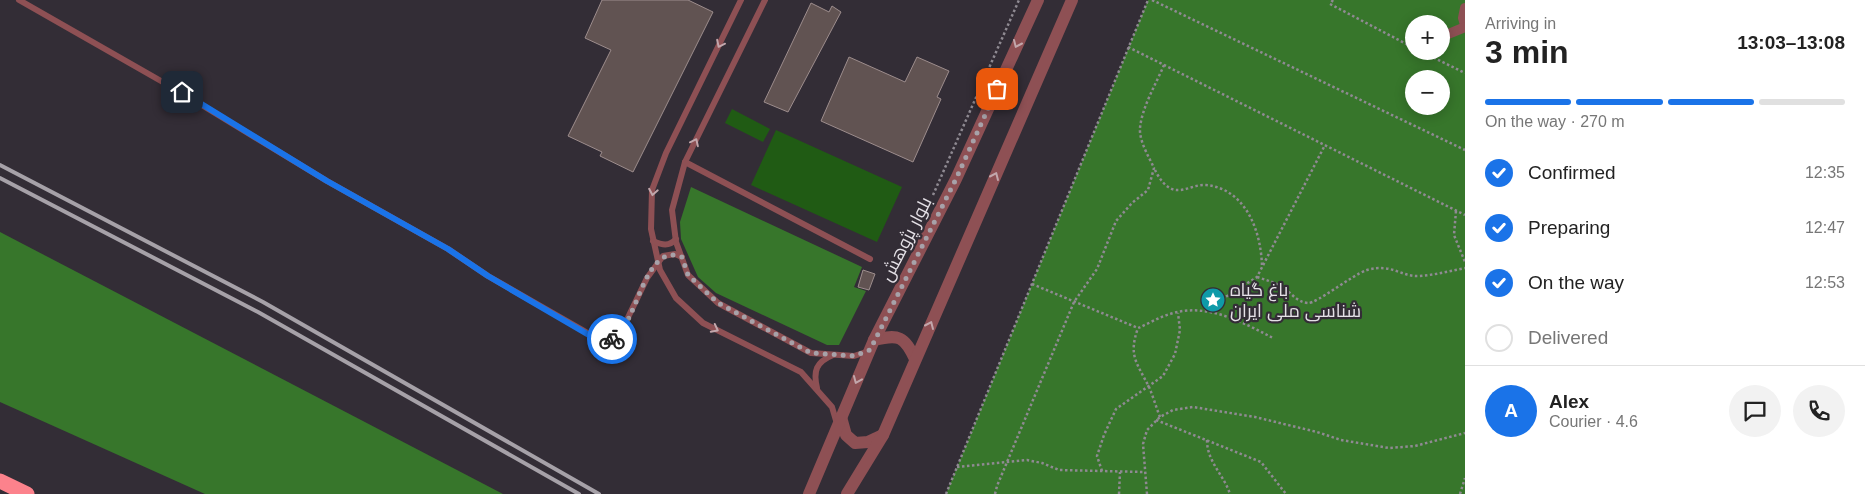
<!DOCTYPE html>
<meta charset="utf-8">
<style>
:root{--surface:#fff;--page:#f2f2f2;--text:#222;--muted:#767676;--line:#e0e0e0;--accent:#1a73e8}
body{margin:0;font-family:Helvetica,Cairo,sans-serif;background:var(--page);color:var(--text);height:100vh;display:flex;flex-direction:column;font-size:19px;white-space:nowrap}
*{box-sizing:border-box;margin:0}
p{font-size:16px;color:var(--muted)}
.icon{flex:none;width:28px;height:28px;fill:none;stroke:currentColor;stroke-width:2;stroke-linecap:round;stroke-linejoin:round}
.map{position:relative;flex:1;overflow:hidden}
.panel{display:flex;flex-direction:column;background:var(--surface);width:400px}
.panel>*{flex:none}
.fabs{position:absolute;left:1405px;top:15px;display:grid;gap:10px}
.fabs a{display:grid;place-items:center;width:45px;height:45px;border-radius:50%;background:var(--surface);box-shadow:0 2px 12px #0003;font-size:25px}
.pin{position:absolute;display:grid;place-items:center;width:42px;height:42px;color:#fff;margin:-21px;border-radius:10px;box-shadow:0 2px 8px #0006}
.courier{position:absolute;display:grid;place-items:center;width:50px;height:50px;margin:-25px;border:4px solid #1a73e8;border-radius:50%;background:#fff;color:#222;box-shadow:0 1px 6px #0007}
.summary em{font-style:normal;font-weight:700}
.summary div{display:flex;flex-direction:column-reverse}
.summary{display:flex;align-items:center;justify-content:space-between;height:85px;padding:0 20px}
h1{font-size:32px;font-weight:700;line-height:38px}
.bar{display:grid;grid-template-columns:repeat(4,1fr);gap:8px 5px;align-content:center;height:60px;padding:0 20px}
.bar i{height:6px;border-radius:4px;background:var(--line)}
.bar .current{background:var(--accent)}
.bar p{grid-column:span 4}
.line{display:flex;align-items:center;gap:12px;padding:0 20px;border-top:1px solid var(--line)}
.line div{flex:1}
.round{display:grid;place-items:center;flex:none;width:52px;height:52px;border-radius:26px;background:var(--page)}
ol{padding:0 20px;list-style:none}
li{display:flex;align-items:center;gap:15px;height:55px}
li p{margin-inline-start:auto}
li .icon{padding:5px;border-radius:50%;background:var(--accent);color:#fff;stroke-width:4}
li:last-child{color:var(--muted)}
li i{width:28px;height:28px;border:2px solid var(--line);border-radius:50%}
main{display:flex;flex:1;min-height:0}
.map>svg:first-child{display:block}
</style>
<main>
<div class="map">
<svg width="1465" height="494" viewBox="0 0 1465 494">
<rect width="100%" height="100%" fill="#332d36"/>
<g fill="#205b14">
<path d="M732,109L770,129L763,142L725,123Z"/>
<path d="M776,130L902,187L877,242L751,185Z"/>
</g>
<g fill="#37762b" fill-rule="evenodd">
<path d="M1148,0H1465V494H946ZM1414,24H1441V51H1414ZM1414,79H1441V106H1414Z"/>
<path d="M691,187L862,267L854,287L866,291L839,345H827L716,293L698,277L681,239L680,222Z"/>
<path d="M0,232L503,494H205L0,402Z"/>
</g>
<g fill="#615352" stroke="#9d8d8d">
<path d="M602,0H688L713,12L633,172L600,156L602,152L568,136L611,50L585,38Z"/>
<path d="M811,3L829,12L832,6L841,12L788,112L764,102Z"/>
<path d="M849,57L905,82L917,57L949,71L937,97L941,99L913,162L821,121Z"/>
<path d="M863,270L875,274L869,290L858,287Z"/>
</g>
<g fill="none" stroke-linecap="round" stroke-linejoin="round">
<g stroke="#8f8a92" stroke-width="2.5" stroke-dasharray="2.5 2.5" stroke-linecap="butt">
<path d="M1152,0L1465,150"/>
<path d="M1333,0L1330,4L1414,48"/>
<path d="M1128,47L1465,215"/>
<path d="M1420,51L1465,73"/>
<path d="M1155,170C1159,178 1166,189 1176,190C1186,191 1196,184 1206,185C1246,189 1261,231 1262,266"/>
<path d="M933,195L1019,0"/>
<path d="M1456,211L1454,235L1465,262"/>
<path d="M1257,277C1266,280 1274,282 1282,287C1291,292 1296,302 1308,303C1316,304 1352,275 1367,270C1392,263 1401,277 1419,276C1435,275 1450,271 1465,268"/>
<path d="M1032,284L1138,328"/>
<path d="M1205,310L1257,277L1325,145"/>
<path d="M1160,417C1156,407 1153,396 1149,387C1137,363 1128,356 1138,328C1148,324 1159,317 1170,314C1206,302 1242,322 1273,338"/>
<path d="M1156,420L1261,462L1286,494"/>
<path d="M1207,440C1207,462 1224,475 1230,494"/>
<path d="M957,467L1027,460L1042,463L1059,470L1144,472"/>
<path d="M1102,471L1097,456L1104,435L1116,409L1163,376L1175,354L1180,330L1178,313"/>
<path d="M946,494L1148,0"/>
<path d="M995,494L997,486L1074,302L1097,269L1116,221L1132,203L1148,190L1154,168C1149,157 1139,141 1140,128C1142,107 1156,84 1164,65"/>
<path d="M1119,494L1120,472"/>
<path d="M1147,494L1143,444L1147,430L1160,417L1173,410L1193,407L1255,417L1317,432L1341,440L1389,448L1415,446L1465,433"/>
<path d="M1460,494L1465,478"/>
</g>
<g stroke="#8e5054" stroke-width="6">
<path d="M19,0L182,93L327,181L448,249L488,276L600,340L611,339L621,332L647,278L663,256L675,254L682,257"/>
<path d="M741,0L666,153L652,190L651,229L660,270L676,298L703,323L801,372L832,407L837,424"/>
<path d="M765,0L685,162L672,210L676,242L688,275L718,303L811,353L854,356L869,351"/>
<path d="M685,162L870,259"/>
<path d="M653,241C662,245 669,247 676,239"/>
<path d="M817,388C813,371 816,362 833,355"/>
</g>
<g stroke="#8e5054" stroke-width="10">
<path d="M1465,8L1463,18L1465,25"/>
<path d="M1441,37L1465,27"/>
</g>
<g stroke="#8e5054" stroke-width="12">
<path d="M874,340C899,334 904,336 915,359"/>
<path d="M841,417L846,435L855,443L868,442L883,435"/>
<path d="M809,494L874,340L956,179L1038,0"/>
<path d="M847,494L883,435L1072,0"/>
</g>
<path stroke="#fc828c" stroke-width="15" d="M0,481L27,494"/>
<g stroke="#a6a1a8" stroke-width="4">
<path d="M0,165L263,302L599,494"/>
<path d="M0,178L258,312L579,494"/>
</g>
</g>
<defs><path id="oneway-chevron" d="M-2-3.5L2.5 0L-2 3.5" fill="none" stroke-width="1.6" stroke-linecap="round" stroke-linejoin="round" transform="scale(1.25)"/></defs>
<g stroke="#c2a7ac">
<use href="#oneway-chevron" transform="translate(720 44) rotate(116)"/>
<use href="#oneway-chevron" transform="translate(1017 44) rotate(114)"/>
<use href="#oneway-chevron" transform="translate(695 142) rotate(-64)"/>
<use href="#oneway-chevron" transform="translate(995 176) rotate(-66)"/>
<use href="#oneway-chevron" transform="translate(653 192) rotate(100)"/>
<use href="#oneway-chevron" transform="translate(930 325) rotate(-66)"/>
<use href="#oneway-chevron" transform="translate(715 329) rotate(27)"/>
<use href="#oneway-chevron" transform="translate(857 380) rotate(113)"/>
</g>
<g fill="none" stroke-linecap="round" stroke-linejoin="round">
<path stroke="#a7a2a9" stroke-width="5" stroke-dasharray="0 9" d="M612,339C638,327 643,241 682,257L688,275L718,303L811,353L854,356L870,350L956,179L997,89"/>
<path stroke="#1a73e8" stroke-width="6" d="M182,92L327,181L448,249L488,276L594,338L606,341L612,339"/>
</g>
<defs>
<symbol id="sight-disc" viewBox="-11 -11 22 22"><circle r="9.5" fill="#0f9aa8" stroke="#332d36"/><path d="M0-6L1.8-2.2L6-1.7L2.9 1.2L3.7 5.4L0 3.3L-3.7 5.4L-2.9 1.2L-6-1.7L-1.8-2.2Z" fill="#fff"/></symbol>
</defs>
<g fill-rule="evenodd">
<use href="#sight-disc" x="1199" y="286" width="28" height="28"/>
</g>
<g text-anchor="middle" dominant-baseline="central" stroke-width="4.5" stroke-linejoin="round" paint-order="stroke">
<g font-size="18" fill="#e5e1e7" stroke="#332d36">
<text transform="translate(906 239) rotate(-63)">بلوار پژوهش</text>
</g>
<g font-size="18" fill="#e5e1e7" stroke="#332d36" text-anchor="start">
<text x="1230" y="290">باغ گیاه‌<tspan x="1230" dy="21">شناسی ملی ایران</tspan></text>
</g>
</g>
</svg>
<div class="fabs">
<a>+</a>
<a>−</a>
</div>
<div class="pin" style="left:997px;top:89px;background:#ea580c"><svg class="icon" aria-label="bag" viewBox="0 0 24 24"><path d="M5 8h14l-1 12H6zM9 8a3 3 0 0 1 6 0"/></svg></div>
<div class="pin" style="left:182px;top:92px;background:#1f2937"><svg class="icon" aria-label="home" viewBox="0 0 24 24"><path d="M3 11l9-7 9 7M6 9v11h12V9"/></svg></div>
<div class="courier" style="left:612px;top:339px"><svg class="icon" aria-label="bike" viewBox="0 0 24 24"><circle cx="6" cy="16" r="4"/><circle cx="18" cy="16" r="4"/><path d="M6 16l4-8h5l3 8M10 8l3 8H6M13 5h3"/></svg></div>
</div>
<section class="panel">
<div class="summary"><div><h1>3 min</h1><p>Arriving in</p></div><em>13:03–13:08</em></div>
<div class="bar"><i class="current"></i><i class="current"></i><i class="current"></i><i></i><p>On the way · 270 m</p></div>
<ol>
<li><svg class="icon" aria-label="check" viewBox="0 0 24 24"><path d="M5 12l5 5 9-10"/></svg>Confirmed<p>12:35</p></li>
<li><svg class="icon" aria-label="check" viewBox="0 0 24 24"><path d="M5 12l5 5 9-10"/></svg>Preparing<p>12:47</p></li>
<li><svg class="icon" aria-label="check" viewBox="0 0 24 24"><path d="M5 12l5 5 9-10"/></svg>On the way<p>12:53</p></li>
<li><i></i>Delivered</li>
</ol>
<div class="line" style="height:90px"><b class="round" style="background:var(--accent);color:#fff">A</b><div><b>Alex</b><p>Courier · 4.6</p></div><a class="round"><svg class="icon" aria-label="chat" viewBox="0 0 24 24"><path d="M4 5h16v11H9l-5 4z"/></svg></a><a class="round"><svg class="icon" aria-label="phone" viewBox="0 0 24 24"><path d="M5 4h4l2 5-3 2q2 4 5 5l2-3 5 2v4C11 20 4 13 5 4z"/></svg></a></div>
</section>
</main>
